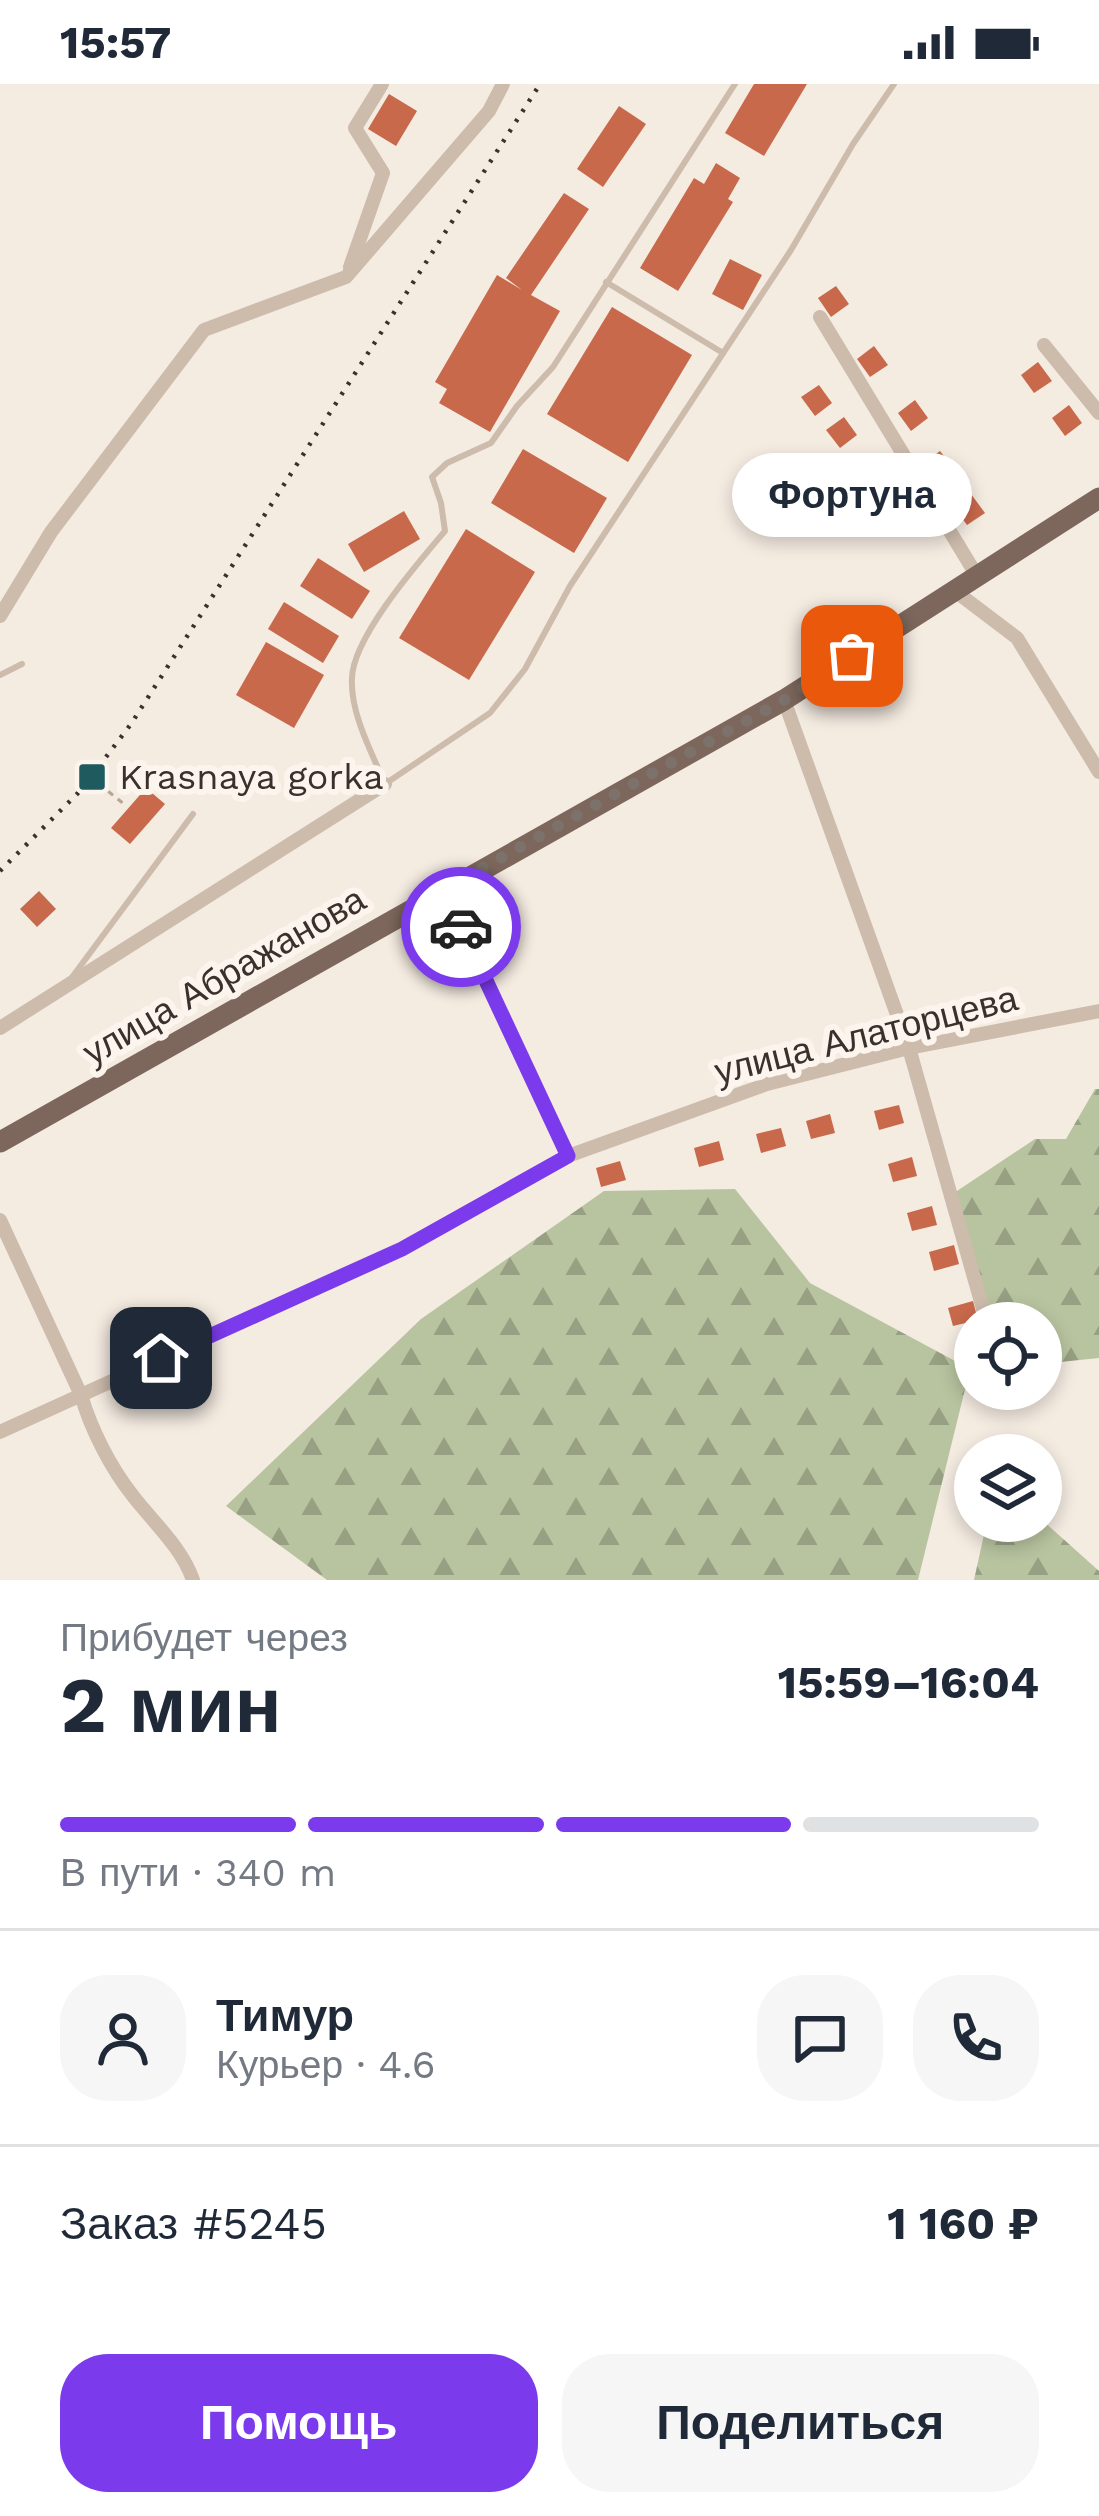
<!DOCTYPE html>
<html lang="ru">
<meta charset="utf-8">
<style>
:root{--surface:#fff;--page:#f6f6f7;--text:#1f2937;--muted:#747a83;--line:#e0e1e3;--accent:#7c3aed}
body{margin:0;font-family:"Work Sans",sans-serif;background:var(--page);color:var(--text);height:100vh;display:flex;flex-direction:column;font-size:45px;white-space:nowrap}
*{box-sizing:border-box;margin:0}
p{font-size:39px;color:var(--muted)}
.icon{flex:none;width:66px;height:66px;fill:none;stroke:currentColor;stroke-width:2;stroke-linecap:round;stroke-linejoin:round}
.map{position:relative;height:1496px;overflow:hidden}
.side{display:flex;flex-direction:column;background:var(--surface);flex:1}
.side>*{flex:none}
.fabs{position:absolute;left:954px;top:1218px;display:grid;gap:24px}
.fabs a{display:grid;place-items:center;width:108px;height:108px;border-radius:50%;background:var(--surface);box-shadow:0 6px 18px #0003;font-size:60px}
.pin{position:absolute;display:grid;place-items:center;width:102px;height:102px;color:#fff;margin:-51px;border-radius:24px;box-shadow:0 6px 18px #0006}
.courier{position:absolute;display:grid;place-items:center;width:120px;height:120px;margin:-60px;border:9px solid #7c3aed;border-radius:50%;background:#fff;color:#222;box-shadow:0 3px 15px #0007}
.bubble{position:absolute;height:84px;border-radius:42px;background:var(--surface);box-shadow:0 6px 18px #0003;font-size:39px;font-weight:700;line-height:84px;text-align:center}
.headline em{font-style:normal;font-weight:700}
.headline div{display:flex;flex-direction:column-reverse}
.headline{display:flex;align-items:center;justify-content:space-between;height:204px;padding:0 60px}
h1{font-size:78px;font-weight:700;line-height:90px}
.bar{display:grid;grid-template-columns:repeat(4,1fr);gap:18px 12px;align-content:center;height:144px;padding:0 60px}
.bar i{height:15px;border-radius:9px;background:var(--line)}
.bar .current{background:var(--accent)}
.bar p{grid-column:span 4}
.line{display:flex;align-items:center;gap:30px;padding:0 60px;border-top:3px solid var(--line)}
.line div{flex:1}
.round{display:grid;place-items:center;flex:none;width:126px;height:126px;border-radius:48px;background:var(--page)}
.action{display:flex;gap:24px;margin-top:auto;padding:24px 60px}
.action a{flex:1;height:138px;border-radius:48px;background:var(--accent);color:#fff;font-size:48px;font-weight:700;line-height:138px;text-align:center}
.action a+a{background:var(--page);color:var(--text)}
.status{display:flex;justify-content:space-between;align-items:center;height:84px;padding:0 60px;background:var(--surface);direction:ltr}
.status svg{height:33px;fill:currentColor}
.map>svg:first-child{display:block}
</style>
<div class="status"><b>15:57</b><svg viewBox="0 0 49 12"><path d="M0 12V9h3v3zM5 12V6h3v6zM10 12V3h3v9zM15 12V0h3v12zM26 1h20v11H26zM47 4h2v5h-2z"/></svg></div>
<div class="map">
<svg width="1099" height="1496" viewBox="0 0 1099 1496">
<defs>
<pattern id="forest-firs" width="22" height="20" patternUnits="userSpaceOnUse" patternTransform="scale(3)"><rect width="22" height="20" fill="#b8c4a0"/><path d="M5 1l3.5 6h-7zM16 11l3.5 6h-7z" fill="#97a083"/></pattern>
</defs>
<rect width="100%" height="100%" fill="#f4ebe1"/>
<g fill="url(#forest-firs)">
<path d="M1095,1005H1099V1274L1041,1280V1239H1002L974,1210L954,1109L1035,1055H1066Z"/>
<path d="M735,1105L810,1199L970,1285L918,1496H327L226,1422L421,1235L604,1107Z"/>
<path d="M1041,1435L1099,1487V1496H974L987,1437Z"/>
</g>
<g fill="#c8694b">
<path d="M754,0H807L764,72L725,49Z"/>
<path d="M389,10L417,27L396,62L368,45Z"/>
<path d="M619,22L646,40L603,103L577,85Z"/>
<path d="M716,79L740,94L728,115L733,118L678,207L640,184L694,94L704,100Z"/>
<path d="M564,109L589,125L531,211L560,227L490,348L439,319L447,305L435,298L497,191L522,206L506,194Z"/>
<path d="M730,175L762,191L743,226L712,210Z"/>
<path d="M836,202L849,220L831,233L818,214Z"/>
<path d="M612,223L692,271L628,378L547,330Z"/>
<path d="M874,262L888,281L870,293L857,275Z"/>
<path d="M1038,278L1052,297L1034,309L1021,291Z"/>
<path d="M819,301L832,319L815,332L801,313Z"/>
<path d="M915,316L928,334L911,347L898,329Z"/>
<path d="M1069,321L1082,339L1065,352L1052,334Z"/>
<path d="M844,333L857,351L840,364L826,346Z"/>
<path d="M523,365L607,414L574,469L491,419Z"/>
<path d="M940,367L954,385L936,398L923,379Z"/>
<path d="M891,410L905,428L887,441L874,423Z"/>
<path d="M971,410L985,429L967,441L954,423Z"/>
<path d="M404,427L420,455L364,488L348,460Z"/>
<path d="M466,445L535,488L469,596L399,554Z"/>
<path d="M318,474L370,507L352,535L300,502Z"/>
<path d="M284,518L339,552L323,579L268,545Z"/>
<path d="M266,558L324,591L294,644L236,611Z"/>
<path d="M146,704L165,720L130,760L111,744Z"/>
<path d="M39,807L56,825L37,843L20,825Z"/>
<path d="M899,1021L904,1039L879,1046L874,1027Z"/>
<path d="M830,1030L835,1049L811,1055L806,1037Z"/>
<path d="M781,1044L786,1062L761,1069L756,1050Z"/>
<path d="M719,1057L724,1076L699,1083L694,1064Z"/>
<path d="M912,1073L917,1092L893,1098L888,1080Z"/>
<path d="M620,1077L626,1096L601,1103L596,1084Z"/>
<path d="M932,1122L937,1141L912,1147L907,1129Z"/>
<path d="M954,1161L959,1180L934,1187L929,1168Z"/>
<path d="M973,1217L978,1236L953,1242L948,1224Z"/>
</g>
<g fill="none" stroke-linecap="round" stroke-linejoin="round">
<path stroke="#b9a596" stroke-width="3" stroke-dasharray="6 6" stroke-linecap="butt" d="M99,700L124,720"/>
<g stroke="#cdbbac" stroke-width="6">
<path d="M735,0L553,283L517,322L491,359L447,379L432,393L441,419L445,447C418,479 353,553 352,594C350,629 372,669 385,700L490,629L525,585L570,502L791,166L853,60L894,0"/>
<path d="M606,198L723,269"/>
<path d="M0,591L22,580"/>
<path d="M70,896L193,730"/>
</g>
<g stroke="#cdbbac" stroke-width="14">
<path d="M350,183L383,89L355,44L382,0"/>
<path d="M820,233L977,492"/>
<path d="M1044,261L1099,329"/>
<path d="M955,507L1017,554L1099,688"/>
<path d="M0,532L51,448L204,246L346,193L489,27L503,0"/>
<path d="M784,616L909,964L987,1239"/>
<path d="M443,806L568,1072"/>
<path d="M0,944L385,700"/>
<path d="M0,1136L81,1311C91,1345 110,1383 133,1412C154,1439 182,1464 193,1496"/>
<path d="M0,1348L402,1165L568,1072L767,1000L909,964L1099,927"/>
</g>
<path stroke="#7d675c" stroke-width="21" d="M0,1058L784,616L1099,414"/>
<path stroke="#3b302b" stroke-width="4.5" stroke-dasharray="3 9" stroke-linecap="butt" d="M0,787L81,706L131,640L540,0"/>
</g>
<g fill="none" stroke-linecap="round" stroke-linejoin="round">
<path stroke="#7c716b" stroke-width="12" stroke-dasharray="0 21.6" d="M461,843L443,806L784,616L852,572"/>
<path stroke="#7c3aed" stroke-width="15" d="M161,1274L402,1165L568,1072L461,843"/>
</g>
<rect fill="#1f5a5e" stroke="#fbf5ee" stroke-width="4.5" x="77" y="678" width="30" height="30" rx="6"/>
<g text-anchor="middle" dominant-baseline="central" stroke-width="12" stroke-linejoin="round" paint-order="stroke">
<g font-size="36" fill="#3b302b" stroke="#fbf5ee" text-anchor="start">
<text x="119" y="693">Krasnaya gorka</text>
</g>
<g font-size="36" fill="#3b302b" stroke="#fbf5ee">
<text transform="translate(224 892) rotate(-30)">улица Абражанова</text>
<text transform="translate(866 951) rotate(-14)">улица Алаторцева</text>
</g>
</g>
</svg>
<div class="fabs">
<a><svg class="icon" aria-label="locate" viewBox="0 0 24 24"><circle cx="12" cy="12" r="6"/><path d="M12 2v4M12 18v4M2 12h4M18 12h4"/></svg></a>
<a><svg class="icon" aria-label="layers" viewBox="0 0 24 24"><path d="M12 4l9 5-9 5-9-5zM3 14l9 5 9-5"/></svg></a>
</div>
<div class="pin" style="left:852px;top:572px;background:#ea580c"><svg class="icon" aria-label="bag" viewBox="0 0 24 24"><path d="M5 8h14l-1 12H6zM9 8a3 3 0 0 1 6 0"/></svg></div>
<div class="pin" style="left:161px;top:1274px;background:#1f2937"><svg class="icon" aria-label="home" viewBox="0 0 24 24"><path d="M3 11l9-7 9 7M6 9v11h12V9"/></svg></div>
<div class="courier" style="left:461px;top:843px"><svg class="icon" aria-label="car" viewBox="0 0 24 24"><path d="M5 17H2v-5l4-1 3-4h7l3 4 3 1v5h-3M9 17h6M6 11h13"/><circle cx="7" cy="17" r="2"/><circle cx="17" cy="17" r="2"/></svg></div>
<div class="bubble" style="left:732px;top:369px;width:240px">Фортуна</div>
</div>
<section class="side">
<div class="headline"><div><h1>2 мин</h1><p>Прибудет через</p></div><em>15:59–16:04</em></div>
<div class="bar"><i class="current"></i><i class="current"></i><i class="current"></i><i></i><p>В пути · 340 m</p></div>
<div class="line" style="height:216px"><a class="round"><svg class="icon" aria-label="person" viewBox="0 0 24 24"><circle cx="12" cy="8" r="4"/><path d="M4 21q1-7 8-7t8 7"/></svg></a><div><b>Тимур</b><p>Курьер · 4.6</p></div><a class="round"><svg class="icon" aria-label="chat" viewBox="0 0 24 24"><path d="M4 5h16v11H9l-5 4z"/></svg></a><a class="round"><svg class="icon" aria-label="phone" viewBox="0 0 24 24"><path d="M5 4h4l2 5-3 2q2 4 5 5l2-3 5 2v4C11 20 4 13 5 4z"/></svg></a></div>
<div class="line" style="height:156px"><div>Заказ #5245</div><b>1 160 ₽</b></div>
<div class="action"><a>Помощь</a><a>Поделиться</a></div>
</section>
